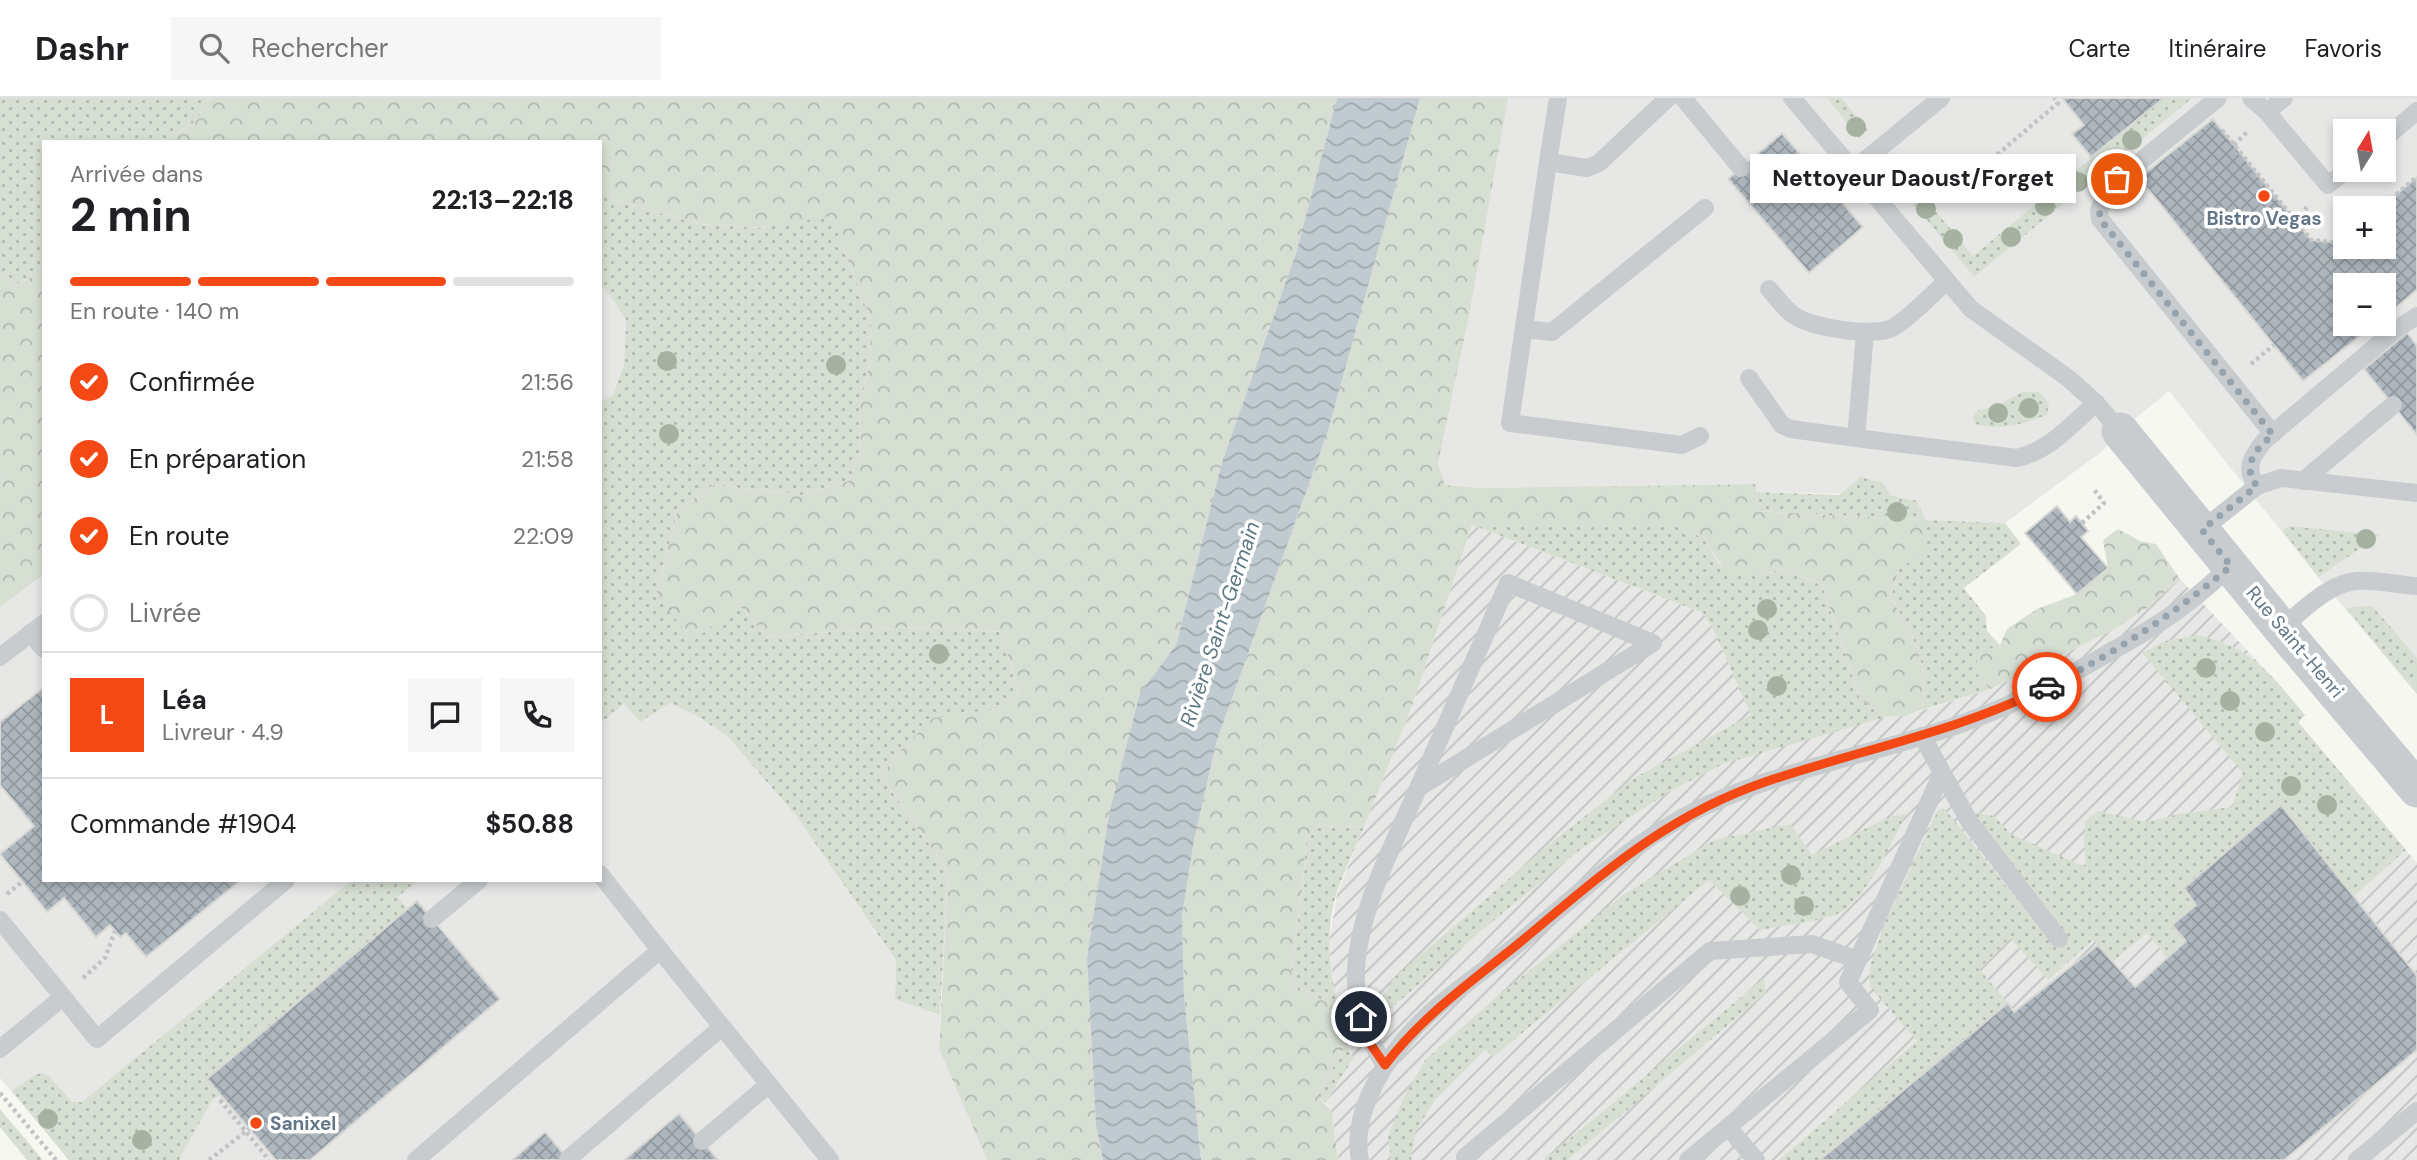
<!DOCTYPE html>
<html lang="fr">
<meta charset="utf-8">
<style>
:root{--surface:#fff;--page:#f6f6f6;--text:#202124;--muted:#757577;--line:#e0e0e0;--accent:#f44915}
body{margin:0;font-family:"DM Sans",sans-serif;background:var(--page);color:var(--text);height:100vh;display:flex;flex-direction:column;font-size:26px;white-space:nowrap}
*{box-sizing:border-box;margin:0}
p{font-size:23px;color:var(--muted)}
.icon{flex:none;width:38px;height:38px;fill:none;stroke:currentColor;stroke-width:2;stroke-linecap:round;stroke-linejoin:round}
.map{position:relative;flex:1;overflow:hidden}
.details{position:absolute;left:42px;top:42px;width:560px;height:742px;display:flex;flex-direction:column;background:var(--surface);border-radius:0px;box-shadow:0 4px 10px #0003}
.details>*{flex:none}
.needle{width:46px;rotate:11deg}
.fabs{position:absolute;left:2333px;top:21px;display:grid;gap:14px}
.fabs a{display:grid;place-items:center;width:63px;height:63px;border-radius:0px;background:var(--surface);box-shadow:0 4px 10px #0003;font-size:35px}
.pin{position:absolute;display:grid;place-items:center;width:60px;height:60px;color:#fff;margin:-30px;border:4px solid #fff;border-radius:50%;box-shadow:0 2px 7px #0007}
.courier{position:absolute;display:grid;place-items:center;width:70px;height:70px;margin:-35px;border:5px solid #f44915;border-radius:50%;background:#fff;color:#222;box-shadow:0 2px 9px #0007}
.bubble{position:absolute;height:49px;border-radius:0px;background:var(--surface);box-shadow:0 4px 10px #0003;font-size:23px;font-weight:700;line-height:49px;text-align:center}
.head em{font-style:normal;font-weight:700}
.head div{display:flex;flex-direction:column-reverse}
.head{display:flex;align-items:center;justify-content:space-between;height:119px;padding:0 28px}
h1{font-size:46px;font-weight:700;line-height:52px}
.bar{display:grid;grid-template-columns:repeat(4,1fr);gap:10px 7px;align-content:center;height:84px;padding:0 28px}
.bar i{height:9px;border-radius:5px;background:var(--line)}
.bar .on{background:var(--accent)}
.bar p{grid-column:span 4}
.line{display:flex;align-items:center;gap:18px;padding:0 28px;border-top:2px solid var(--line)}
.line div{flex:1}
.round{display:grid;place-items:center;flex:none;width:74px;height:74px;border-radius:0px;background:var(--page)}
ol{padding:0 28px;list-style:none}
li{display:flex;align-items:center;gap:21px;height:77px}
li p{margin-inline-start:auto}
li .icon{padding:7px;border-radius:50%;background:var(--accent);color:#fff;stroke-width:4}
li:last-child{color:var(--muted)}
li i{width:38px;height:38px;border:4px solid var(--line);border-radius:50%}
header{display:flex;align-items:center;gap:42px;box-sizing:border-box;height:98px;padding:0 35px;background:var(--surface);border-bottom:2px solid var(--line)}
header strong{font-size:33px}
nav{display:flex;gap:38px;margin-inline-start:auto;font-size:24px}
.search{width:490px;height:63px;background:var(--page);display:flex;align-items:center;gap:18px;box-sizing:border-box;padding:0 24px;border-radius:0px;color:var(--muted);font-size:26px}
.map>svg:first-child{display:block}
</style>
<header>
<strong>Dashr</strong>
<div class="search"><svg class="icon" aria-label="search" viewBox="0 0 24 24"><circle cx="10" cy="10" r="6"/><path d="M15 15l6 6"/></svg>Rechercher</div>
<nav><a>Carte</a><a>Itinéraire</a><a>Favoris</a></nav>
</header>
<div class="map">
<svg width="2417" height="1062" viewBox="0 0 2417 1062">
<defs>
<pattern id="industrial-furrows" width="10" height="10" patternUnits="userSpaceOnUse" patternTransform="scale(1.75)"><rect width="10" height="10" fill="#e7e8e6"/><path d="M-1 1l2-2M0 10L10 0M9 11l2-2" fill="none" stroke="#bfc1c0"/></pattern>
<pattern id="grass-dots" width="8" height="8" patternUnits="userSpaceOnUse" patternTransform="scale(1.75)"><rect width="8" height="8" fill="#d7dfd3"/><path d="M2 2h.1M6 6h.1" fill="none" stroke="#b2b9b1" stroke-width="1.8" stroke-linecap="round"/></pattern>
<pattern id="forest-crowns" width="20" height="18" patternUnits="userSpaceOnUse" patternTransform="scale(1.75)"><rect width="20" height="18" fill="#d7dfd3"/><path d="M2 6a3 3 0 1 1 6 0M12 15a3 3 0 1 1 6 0" fill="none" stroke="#b2b9b1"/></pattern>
<pattern id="water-waves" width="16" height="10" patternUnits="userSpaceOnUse" patternTransform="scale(1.75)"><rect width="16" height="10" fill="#bfcbd0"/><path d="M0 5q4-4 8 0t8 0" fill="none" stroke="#9fa9ae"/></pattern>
<pattern id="building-cross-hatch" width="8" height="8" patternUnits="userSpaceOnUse" patternTransform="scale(1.75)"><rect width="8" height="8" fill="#aeb7bd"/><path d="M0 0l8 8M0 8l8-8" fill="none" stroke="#91999f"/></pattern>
</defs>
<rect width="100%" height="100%" fill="#f7f7f2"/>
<g fill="#e7e8e6" fill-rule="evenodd">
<path d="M1507,0H2417V596L2318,479L2169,293L2120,333L2100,355L2005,425L1925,422L1917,403L1890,397L1756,394L1755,386L1479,390L1445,388L1438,365ZM2345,33H2384V72H2345ZM2345,110H2384V149H2345ZM2345,187H2384V226H2345Z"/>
<path d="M600,189L605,191L626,221L624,266L613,297L600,308Z"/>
<path d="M44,476V782H600V626L624,606L670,605L695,617L727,638L797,719L896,864L895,900L940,917L939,951L987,1062H69L0,980V509Z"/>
</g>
<path fill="url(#industrial-furrows)" d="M1472,427L1703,515L1713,531L1767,652L1886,619L1905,618L1991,591L2113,532L2147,510L2180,481L2278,585L2305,617L2298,624L2417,765V1062H1338L1332,1014L1325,1005L1353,961L1346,947L1333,887L1329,844L1337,796L1411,611Z"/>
<g fill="url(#grass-dots)">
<path d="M0,0H209L196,23L164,44H44V172L19,186L0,174Z"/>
<path d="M1827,0H1841L1868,32L1859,40Z"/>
<path d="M2164,0H2192L1974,179L1887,74L1896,66L1973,158Z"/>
<path d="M600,98L699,126L760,130L831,117L871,223L870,264L859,315L861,350L849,383L802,397L713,387L678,412L656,497L739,507L767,539C845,533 924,524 1001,534L1019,596L1002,610L933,621L901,652L881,678L948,773L940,917L895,901L896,863L797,719L727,638L695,617L670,605L640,624L624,606L600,626V305L613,297L624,266L626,221L605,191L600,189Z"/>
<path d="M2022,294H2039L2049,305L2047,317C2023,326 2001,333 1975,326L1973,319L1978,312L1995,309Z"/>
<path d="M1860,379L1883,385L1890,397L1917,403L1926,422L2005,425L2021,446L1964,490L1986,518L1987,533L2000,547L1980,584L1991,591L1922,612C1929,561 1914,542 1891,499L1899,470L1925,422L1757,413L1756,394L1839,397Z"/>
<path d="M1472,427H1678L1704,441L1720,467L1760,477L1782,471L1822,487L1860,601L1886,619L1723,666L1667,695L1577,754L1452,857L1379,921L1377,907L1395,879L1553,743L1634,680L1751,617L1713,531L1703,515Z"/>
<path d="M2288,428L2380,437L2318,479L2283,433Z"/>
<path d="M2364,508L2373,509L2382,519L2417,560V596L2346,510Z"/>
<path d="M2197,537C2251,548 2271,577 2305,617L2298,624L2406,752L2354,798L2281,707L2184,790L2196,807L2172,827L2186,843L2167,860L2147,835L2113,863L2093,842L2048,882L2010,840L1979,871L2008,905L1820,1062H1779L1917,943L1870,889V868L1886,822L1938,712L1945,711L2056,851L2069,843L2017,777L1975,715L1994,718L2012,737L2086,769L2084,741L2085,723L2098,713L2148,724L2179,716L2232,709L2243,675L2142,555L2165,543Z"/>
<path d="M1906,715C1894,742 1863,808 1835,817C1811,825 1784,827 1760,832L1709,782L1493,959L1485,952L1435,1002L1416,1032L1411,1062H1391L1388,1038L1403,1001L1426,961L1492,903L1623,797L1714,742L1790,726L1812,757L1885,721Z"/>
<path d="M1320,727L1364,729C1355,750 1345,772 1337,794C1325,831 1329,874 1339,911L1296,888L1291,874L1304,776L1306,739Z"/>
<path d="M352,782H418L398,799L408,811L221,997L212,1002L179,1062H69L12,993L34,977L43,975L49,978L72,1004H82Z"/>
<path d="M1764,880L1766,895L1568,1062H1544Z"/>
<path d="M1346,947L1353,961L1325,1005L1317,997Z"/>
<path d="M0,1011L43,1062H27L0,1029Z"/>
</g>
<g fill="url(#forest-crowns)">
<path d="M209,0H1337L1296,155L1222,364L1176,547L1140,595L1087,860L1096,1028L1103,1062H987L939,951L948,773L881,678L901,652L933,620L1002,610L1019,596L1001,534C924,524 845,533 767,539L739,507L693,543L656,497L678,412L713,387L802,397L849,383L861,350L859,315L870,264L871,223L831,118L760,130L699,126L600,98V44H164L196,23Z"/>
<path d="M1420,0H1508L1469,217L1438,365L1445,387L1479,390L1756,386L1757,413L1925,422L1923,456L1899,470L1891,499C1914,542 1929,561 1922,612L1905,618L1886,619L1860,601L1822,487L1782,471L1760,477L1735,478L1721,467L1704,441L1678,428L1472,427L1411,611L1364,729L1320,727L1306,739L1304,776L1291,874L1296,888L1339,911L1346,947L1317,997L1332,1014L1338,1062H1201L1184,897L1182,818L1194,742L1217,642L1328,333Z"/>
<path d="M44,172V476L0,509V174L19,186Z"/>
<path d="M2118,431L2140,443L2156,446L2180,481L2147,510L2113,532L1991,591L1980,584L1976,571L1978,555L2000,547L2007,531L2037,511L2077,496L2108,470L2103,442Z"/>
</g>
<path fill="url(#water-waves)" d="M1337,0H1420L1328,333L1217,642L1194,742L1182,818L1184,897L1201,1062H1103L1096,1028L1087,860L1109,717L1140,595L1176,547L1222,364L1296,155Z"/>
<g fill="url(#building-cross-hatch)" stroke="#d8d8d5" stroke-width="2">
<path d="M2062,0H2164L2091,59L2072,36L2084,27Z"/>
<path d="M2213,21L2311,142L2339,145L2345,139V149H2384V110H2380L2417,79V192L2384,219V187H2345V226H2375L2303,283L2139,80Z"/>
<path d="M1782,35L1863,129L1809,175L1728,81Z"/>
<path d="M2407,235L2417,248V337L2364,271Z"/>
<path d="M2057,408L2070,424L2076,418L2082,425L2088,433L2081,439L2108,470L2077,496L2025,435Z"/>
<path d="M44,589V782H241L146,859L126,835L120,839L110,827L96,839L64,800L47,814L0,756L34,728L0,687V624Z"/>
<path d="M2281,707L2417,878V952L2284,1062H1820L2008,905L2014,914L2098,847L2135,889L2186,843L2172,827L2196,807L2184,790Z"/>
<path d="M417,803L500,901L310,1062H276L207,981Z"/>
<path d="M679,1016L718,1062H624Z"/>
<path d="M545,1034L569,1062H512Z"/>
</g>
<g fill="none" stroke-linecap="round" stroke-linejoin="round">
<g stroke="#c1c3c5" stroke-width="4.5" stroke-dasharray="3.5 3.5" stroke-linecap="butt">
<path d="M2222,32L2311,142L2339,145L2345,139"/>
<path d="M2234,47L2248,33"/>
<path d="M1992,61L2058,5L2054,0"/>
<path d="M2380,110L2417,79"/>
<path d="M2295,122L2309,107"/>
<path d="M2251,266L2274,247"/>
<path d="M2082,425L2104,405L2093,390"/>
<path d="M7,796L23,783"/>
<path d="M83,880L105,860L115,833"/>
<path d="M0,995L56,1062"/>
<path d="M220,1002L269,1062"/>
<path d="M209,1062L249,1031"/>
</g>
<g stroke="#c8cccf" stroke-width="18">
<path d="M1558,0L1548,64L1587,70L1599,65L1668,0"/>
<path d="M1683,0L1741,70"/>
<path d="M1792,0L1971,211L2068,280L2096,305L2120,333"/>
<path d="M2218,0L2108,90L2099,112L2100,121L2273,336"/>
<path d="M2251,0L2267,14"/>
<path d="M2284,0L2267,14L2328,87L2347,72"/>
<path d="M2384,41L2417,13"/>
<path d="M1548,64L1510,325L1682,347L1700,338"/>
<path d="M1853,72L1941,0"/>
<path d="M1769,191C1777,200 1785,212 1795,218C1812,230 1876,240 1894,229C1913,217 1930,198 1947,183"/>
<path d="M1524,231L1552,234L1705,110"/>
<path d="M1749,280L1782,327L1791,331L1856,340L1865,235"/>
<path d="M1856,340L2017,360C2049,353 2072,326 2096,305"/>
<path d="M2303,383L2393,307"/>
<path d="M2257,388C2243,370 2253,357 2265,342L2395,232L2417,218"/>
<path d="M2202,432L2257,388L2281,380L2417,395"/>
<path d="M2281,530C2303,513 2327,486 2356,483C2375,481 2398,487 2417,488"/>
<path d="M30,535L44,551"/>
<path d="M0,559L44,525"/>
<path d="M1922,638L1969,723L2059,841"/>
<path d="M600,776L660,852"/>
<path d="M432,821L479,782"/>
<path d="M0,822L63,899L0,951"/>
<path d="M63,899L97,941L286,782"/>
<path d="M1385,967C1366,938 1354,907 1356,872C1359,812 1392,749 1416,695C1447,625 1477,555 1508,485L1653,545L1418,690"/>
<path d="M1728,1029L1756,1062"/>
<path d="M702,1043L769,986"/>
<path d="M1465,1059L1710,853L1812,846L1858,862"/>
<path d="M568,1061L722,929"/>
<path d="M416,1062L660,852L830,1062"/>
<path d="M1360,1062C1351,1020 1379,972 1405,941C1433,907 1479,877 1514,849C1578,797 1638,737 1714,704C1786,672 1865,657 1940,633C2000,614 2056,586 2110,554C2135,540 2162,525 2185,507C2201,495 2216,481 2231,468"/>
<path d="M1688,1062L1870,912L1848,884L1942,675"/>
<path d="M2357,1062L2417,1013"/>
</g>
<path stroke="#c8cccf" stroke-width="37" d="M2120,333L2281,530L2417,691"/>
</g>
<g fill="#a6b1a1">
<circle cx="1856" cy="29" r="10"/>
<circle cx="2132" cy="42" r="10"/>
<circle cx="1903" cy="84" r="10"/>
<circle cx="2078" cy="84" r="10"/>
<circle cx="2045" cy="108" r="10"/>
<circle cx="1926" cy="111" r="10"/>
<circle cx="2011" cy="139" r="10"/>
<circle cx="1953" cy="141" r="10"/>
<circle cx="667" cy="263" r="10"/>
<circle cx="836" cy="267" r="10"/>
<circle cx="2029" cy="310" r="10"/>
<circle cx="1998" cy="315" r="10"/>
<circle cx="669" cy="336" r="10"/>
<circle cx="1897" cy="414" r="10"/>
<circle cx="2366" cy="441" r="10"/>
<circle cx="1767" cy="511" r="10"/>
<circle cx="1758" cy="532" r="10"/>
<circle cx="939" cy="556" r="10"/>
<circle cx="2206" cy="570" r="10"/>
<circle cx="1777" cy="588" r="10"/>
<circle cx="2230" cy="603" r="10"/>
<circle cx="2265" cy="634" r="10"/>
<circle cx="2291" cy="688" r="10"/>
<circle cx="2327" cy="707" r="10"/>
<circle cx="1791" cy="777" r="10"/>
<circle cx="1740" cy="798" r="10"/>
<circle cx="1804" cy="808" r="10"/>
<circle cx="48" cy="1021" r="10"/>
<circle cx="142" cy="1042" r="10"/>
</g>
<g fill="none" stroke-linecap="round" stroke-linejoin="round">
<path stroke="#96a3ac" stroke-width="7" stroke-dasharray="0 12.6" d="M2047,589C2114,556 2174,516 2231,468L2202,432L2257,388C2241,368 2256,350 2273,337L2100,121C2098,104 2106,92 2117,81"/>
<path stroke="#f44915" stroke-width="9" d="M1361,919L1369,944L1385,967C1422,918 1471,884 1518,846C1599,779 1663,719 1765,684C1859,652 1957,634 2047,589"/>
</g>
<g fill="#f44915" stroke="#fff" stroke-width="2.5">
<circle cx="2264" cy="98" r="7"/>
<circle cx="256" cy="1025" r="7"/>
</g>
<g text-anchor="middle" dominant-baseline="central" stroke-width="7" stroke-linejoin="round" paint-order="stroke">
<g font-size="19" font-weight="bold" fill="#627687" stroke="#fff">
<text x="2264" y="120">Bistro Vegas</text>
<text x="270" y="1025" text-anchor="start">Sanixel</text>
</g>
<g font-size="19" fill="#627687" stroke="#fff">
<text transform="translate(2295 544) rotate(50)">Rue Saint-Henri</text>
</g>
<g font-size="21" font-style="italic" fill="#5e7983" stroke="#fff">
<text transform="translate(1220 526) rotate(-72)">Rivière Saint-Germain</text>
</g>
</g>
</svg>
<div class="fabs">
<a><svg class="needle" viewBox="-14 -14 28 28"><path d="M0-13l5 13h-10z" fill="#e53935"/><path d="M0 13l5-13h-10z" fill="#757577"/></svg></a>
<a>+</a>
<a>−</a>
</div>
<div class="pin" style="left:2117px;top:81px;background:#ea580c"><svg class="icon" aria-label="bag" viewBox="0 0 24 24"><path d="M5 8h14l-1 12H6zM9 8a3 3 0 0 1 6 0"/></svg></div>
<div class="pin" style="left:1361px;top:919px;background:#1f2937"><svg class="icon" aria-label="home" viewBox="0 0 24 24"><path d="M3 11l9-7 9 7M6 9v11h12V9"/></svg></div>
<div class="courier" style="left:2047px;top:589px"><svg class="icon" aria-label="car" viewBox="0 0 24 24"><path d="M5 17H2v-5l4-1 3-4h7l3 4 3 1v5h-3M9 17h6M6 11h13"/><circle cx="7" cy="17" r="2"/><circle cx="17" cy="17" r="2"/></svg></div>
<div class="bubble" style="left:1750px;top:56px;width:326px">Nettoyeur Daoust/Forget</div>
<section class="details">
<div class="head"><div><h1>2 min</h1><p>Arrivée dans</p></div><em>22:13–22:18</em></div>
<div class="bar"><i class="on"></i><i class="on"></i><i class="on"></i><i></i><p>En route · 140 m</p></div>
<ol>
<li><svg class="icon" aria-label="check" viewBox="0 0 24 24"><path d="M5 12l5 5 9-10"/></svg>Confirmée<p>21:56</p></li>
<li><svg class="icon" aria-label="check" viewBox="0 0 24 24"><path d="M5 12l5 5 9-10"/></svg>En préparation<p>21:58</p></li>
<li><svg class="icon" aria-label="check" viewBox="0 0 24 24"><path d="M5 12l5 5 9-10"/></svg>En route<p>22:09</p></li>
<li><i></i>Livrée</li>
</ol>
<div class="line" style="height:126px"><b class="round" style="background:var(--accent);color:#fff">L</b><div><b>Léa</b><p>Livreur · 4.9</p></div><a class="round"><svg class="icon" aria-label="chat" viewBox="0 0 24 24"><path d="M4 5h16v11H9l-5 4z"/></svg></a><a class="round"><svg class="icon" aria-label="phone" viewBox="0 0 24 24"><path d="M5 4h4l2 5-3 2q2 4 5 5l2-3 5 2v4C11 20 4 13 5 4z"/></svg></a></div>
<div class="line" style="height:91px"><div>Commande #1904</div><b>$50.88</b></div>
</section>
</div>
